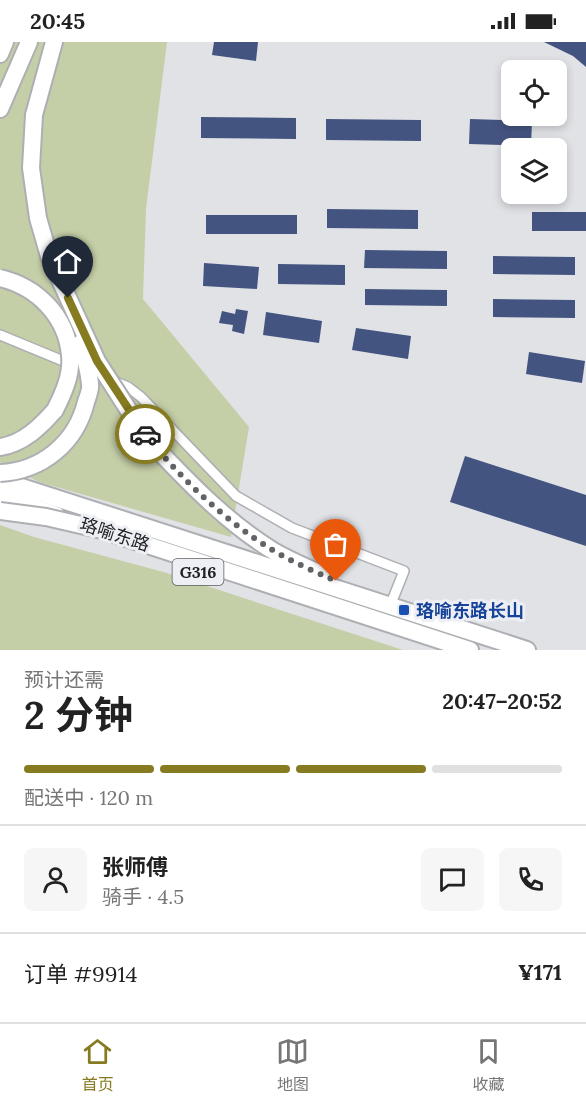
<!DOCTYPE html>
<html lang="zh">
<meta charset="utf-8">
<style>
:root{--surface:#fff;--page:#f6f6f6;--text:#222;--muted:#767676;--line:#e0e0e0;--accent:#867b20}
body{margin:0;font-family:Lora,"Noto Sans SC",serif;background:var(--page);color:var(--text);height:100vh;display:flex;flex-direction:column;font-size:22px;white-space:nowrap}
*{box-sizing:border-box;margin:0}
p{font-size:20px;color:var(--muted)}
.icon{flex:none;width:33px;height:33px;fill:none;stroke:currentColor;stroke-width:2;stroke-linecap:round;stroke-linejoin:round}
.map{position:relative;height:608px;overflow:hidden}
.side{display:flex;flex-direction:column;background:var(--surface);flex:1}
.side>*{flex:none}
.controls{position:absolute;left:501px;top:18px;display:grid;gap:12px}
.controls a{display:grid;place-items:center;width:66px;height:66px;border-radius:9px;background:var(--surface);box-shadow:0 3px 9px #0003;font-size:30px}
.pin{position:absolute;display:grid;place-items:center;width:51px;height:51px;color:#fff;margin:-62px -26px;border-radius:50% 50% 50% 0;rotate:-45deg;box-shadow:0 0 6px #0007}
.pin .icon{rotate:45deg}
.courier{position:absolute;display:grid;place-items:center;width:60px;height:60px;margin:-30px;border:4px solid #867b20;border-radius:50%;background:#fff;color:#222;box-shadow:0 2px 8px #0007}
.head em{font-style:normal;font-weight:700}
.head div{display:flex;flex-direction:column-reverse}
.head{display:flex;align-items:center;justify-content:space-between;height:102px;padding:0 24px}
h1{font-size:39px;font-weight:700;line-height:45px}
.bar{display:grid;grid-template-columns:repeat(4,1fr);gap:9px 6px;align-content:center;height:72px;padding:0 24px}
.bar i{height:8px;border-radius:4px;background:var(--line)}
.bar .on{background:var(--accent)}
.bar p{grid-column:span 4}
.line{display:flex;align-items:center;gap:15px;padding:0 24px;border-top:2px solid var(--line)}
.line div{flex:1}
.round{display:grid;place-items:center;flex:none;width:63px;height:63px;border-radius:9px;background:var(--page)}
.status{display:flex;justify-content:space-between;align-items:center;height:42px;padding:0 30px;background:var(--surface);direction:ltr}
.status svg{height:16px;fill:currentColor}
.tab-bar{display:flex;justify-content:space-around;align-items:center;height:84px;border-top:2px solid var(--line);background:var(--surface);font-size:16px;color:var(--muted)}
.tab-bar a{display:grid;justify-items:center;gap:3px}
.tab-bar .on{color:var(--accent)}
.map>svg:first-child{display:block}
</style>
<div class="status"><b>20:45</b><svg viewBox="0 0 49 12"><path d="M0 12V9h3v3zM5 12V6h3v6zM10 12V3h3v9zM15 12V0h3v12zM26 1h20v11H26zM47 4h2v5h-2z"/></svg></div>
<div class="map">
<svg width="586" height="608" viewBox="0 0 586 608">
<rect width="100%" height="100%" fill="#e0e2e6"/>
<g fill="#c5cfa7">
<path d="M0,0H167L146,167L143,257L249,385L231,495L39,440L0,420Z"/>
<path d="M0,483L34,495L167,531L403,608H0Z"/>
</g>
<g fill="#445480">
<path d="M214,0H258L256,19L212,13Z"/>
<path d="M544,0H586V25L573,14Z"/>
<path d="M201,75L296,76V97L201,96Z"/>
<path d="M326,77L421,78V99L326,98Z"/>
<path d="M470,77L532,79L531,104L469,102Z"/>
<path d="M327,167L418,168V187L327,186Z"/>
<rect x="532" y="170" width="54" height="19"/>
<rect x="206" y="173" width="91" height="19"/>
<path d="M365,208L447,209V227L364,226Z"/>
<path d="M493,214L575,215V233L493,232Z"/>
<path d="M204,221L259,225L257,247L203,244Z"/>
<path d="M278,222L345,223V243L278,242Z"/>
<path d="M365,247L447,248V264L365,263Z"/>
<path d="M493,257L575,258V276L493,275Z"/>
<path d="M236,267L248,269L244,292L232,289L233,283L219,281L222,269L235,272Z"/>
<path d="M266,270L322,279L319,301L263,293Z"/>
<path d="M356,286L411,294L408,317L352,308Z"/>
<path d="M529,310L585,319L582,341L526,332Z"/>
<path d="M465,414L586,453V504L450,460Z"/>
</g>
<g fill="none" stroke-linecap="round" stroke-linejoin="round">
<defs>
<g id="minor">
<path d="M0,293L90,330"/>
<path d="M111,338L128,345L141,355L236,454L292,486L404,529L390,564"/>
</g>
<g id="trunk">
<path d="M0,12L5,0"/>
<path d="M0,67L29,0"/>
<path d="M34,73L54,0"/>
<path d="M0,405C23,402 41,384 55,368"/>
<path d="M156,406C192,444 229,482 275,510C289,518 305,525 321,532"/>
<path d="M0,438L527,608"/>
<path d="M0,453L56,473"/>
<path d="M86,483L470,608"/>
</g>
</defs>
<use href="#minor" stroke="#adafb3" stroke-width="12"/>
<use href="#trunk" stroke="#adafb3" stroke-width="20"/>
<use href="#minor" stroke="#fff" stroke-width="9"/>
<use href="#trunk" stroke="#fff" stroke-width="16"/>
<defs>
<g id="trunk-bridge">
<path d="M34,73L31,126L38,176L49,214L97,319L140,386L156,406"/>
<path d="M0,236C38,245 67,275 70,314C72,333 63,352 55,368"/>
<path d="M0,431C42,429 76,401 86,360C88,354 91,347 90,342C89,328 84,314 81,301"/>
<path d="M0,469L46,475L98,487"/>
</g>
</defs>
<use href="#trunk-bridge" stroke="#adafb3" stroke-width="20" stroke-linecap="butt"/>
<use href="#trunk-bridge" stroke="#fff" stroke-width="16"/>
</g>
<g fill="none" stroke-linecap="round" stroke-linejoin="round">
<path stroke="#626366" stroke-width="6" stroke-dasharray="0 10.8" d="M145,392C181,437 225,479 274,509C294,521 316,530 336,539"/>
<path stroke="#867b20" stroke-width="8" d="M68,256L97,319L145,392"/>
</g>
<rect fill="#1a4fb4" stroke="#edeff4" stroke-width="2" x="398" y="562" width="12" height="12" rx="3"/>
<g text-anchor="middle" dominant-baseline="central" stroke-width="6" stroke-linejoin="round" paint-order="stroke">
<rect fill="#edeff4" stroke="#5c5d60" stroke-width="1.5" x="172.5" y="517" width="51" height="26" rx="4.5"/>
<g font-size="16" font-weight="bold" fill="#1e1f21">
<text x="198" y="530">G316</text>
</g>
<g font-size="18" fill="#1e1f21" stroke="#edeff4">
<text transform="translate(115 492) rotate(18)">珞喻东路</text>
</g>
<g font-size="18" font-weight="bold" fill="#164399" stroke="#edeff4" text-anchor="start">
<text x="416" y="568">珞喻东路长山</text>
</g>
</g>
</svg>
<div class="controls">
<a><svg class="icon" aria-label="locate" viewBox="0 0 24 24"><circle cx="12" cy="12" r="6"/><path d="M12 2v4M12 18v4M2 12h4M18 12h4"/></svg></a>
<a><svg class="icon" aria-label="layers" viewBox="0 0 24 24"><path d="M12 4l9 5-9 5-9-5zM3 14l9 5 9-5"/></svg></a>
</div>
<div class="pin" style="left:336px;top:539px;background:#ea580c"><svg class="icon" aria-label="bag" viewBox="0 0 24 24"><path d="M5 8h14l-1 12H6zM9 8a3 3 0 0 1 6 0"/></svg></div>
<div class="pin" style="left:68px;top:256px;background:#1f2937"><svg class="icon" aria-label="home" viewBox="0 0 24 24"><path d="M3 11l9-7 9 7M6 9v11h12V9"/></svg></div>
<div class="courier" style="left:145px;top:392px"><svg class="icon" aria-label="car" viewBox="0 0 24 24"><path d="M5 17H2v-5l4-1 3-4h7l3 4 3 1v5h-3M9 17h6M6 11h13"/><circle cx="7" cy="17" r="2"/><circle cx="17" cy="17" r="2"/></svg></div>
</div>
<section class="side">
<div class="head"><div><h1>2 分钟</h1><p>预计还需</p></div><em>20:47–20:52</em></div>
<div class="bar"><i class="on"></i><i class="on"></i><i class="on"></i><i></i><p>配送中 · 120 m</p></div>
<div class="line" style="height:108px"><a class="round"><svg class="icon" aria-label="person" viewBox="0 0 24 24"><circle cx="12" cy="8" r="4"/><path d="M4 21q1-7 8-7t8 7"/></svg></a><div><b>张师傅</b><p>骑手 · 4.5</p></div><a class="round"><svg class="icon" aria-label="chat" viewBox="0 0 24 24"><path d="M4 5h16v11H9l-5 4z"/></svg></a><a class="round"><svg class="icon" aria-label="phone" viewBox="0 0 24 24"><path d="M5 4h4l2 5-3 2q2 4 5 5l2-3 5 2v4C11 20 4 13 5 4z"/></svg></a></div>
<div class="line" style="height:78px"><div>订单 #9914</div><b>¥171</b></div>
</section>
<nav class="tab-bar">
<a class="on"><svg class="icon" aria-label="home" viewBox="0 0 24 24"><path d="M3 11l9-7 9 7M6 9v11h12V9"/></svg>首页</a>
<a><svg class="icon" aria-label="map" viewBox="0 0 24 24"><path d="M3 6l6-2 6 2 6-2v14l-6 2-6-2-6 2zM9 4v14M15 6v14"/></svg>地图</a>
<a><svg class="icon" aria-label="saved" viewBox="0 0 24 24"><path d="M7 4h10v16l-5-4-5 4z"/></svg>收藏</a>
</nav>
